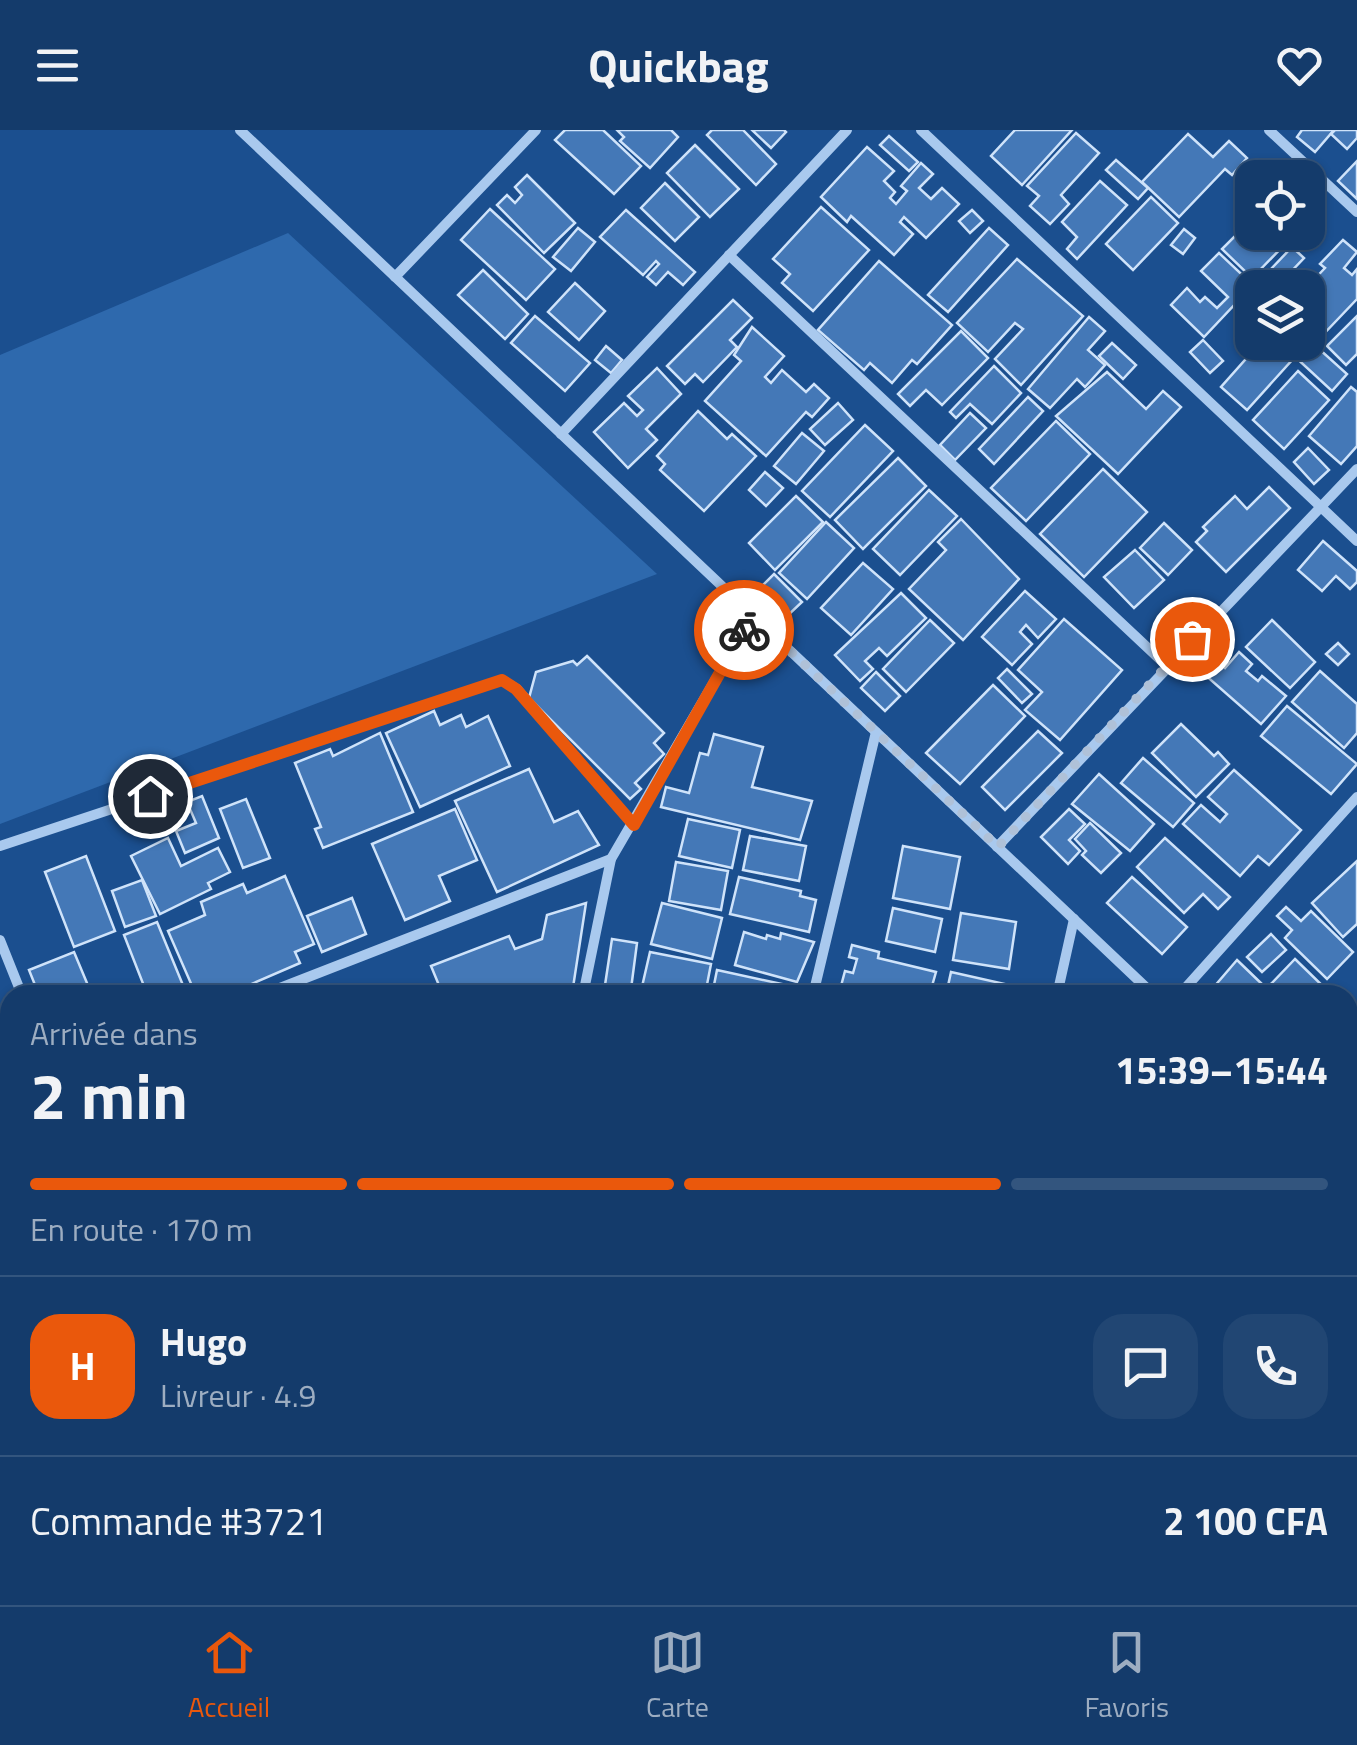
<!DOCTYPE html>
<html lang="fr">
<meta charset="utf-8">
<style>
:root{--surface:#143b6b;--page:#214673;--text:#f1f3f6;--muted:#9dadc1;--line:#33557e;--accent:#ea580c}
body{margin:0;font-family:"Titillium Web",sans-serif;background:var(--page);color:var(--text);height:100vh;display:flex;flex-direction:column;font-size:38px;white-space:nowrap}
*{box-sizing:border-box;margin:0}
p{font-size:32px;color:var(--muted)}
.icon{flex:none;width:55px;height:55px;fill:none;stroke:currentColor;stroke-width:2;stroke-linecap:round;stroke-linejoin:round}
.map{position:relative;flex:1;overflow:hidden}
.sheet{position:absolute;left:0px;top:855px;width:1358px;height:620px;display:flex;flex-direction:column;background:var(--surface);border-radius:30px 30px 0 0;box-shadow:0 2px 8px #0004,0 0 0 2px var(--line)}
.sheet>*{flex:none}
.tools{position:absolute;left:1235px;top:30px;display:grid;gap:20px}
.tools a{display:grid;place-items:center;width:90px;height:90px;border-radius:20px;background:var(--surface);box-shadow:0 2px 8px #0004,0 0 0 2px var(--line);font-size:50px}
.pin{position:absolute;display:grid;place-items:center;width:85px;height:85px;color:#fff;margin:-42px;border:5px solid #fff;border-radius:50%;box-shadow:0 2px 10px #0007}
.courier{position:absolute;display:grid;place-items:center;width:100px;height:100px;margin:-50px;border:8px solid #ea580c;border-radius:50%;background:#fff;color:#222;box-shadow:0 2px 12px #0007}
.headline em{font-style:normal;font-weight:700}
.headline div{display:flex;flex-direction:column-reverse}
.headline{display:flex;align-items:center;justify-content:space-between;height:170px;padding:0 30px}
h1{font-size:65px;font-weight:700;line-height:75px}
.bar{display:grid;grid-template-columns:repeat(4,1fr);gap:15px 10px;align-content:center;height:120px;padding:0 30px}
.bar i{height:12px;border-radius:8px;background:var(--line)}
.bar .current{background:var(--accent)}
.bar p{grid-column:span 4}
.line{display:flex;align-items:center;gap:25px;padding:0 30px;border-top:2px solid var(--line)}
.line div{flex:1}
.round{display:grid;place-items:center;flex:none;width:105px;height:105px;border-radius:30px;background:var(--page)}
header{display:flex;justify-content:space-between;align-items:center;height:130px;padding:0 30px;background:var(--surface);font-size:45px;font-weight:700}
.dock{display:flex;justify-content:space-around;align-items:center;height:140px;border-top:2px solid var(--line);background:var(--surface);font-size:28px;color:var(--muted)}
.dock a{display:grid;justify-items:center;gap:5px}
.dock .current{color:var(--accent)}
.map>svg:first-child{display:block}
</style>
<header><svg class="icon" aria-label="menu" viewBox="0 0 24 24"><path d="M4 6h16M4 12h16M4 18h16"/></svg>Quickbag<svg class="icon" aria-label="heart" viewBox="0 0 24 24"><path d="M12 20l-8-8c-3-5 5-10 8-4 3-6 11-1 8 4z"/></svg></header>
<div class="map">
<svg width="1357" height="1475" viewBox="0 0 1357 1475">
<rect width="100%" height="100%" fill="#1b4f8f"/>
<path fill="#2e69ad" d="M288,103L657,444L0,694V225Z"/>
<g fill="#4478b7" stroke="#cfe3fa" stroke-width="2.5">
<path d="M565,0H603L641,36L614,64L555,10Z"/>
<path d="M617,0H671L678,7L650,38L620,11L624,7Z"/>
<path d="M712,0H743L776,34L756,55L707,5Z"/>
<path d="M752,0H784L786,2L771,18Z"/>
<path d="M1015,0H1072L1022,55L991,26Z"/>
<path d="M1302,0H1334L1315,22L1297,7Z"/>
<path d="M1335,0H1357V8L1347,19L1331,4Z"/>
<path d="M1076,3L1099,23L1061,65L1069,74L1050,94L1030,76L1039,66L1027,56Z"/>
<path d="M1188,4L1213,27L1229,11L1247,28L1232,45L1225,39L1179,87L1142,52Z"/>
<path d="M889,6L918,32L909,41L880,15Z"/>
<path d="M695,15L739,59L710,87L667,43Z"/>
<path d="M867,17L894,41L884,51L895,62L890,68L896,74L907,61L901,56L921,33L933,44L919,58L931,69L942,58L959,74L926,108L904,87L900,92L913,104L894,125L851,86L847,92L821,67Z"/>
<path d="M1116,30L1148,58L1138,69L1106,40Z"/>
<path d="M1357,31V69L1338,51Z"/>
<path d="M527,45L575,93L544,123L497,75L507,65L515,73L522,65L515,57Z"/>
<path d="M1100,51L1127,75L1077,129L1067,119L1077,107L1062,92Z"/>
<path d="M665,53L699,87L675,111L641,78Z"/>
<path d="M1151,67L1178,93L1133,140L1106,114Z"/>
<path d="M821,77L869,120L813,181L782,153L790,144L773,129Z"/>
<path d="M490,79L555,139L526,170L461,110Z"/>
<path d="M626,80L695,142L683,155L668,142L656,155L647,147L659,134L656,131L643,145L600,107Z"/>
<path d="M972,80L983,91L970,103L959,91Z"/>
<path d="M1250,91L1252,102H1297L1252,148L1222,119Z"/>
<path d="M578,98L595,112L571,141L553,127Z"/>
<path d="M989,98L1008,115L948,182L928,165Z"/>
<path d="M1184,99L1195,108L1183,124L1171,115Z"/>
<path d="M1343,110L1357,122L1344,138L1352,145L1357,139V169L1317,211L1308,202L1306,158L1325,138L1320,134Z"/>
<path d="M1292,117L1304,128L1283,150L1271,139Z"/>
<path d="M1219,123L1253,155L1204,207L1171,175L1187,158L1200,172L1205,167L1217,178L1228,167L1201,141Z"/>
<path d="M1017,129L1083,186L1021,255L995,229L1023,199L1015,193L988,222L957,193Z"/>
<path d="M879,131L952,195L917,234L912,230L892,253L870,233L864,240L818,200Z"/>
<path d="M483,140L528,184L505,209L458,165Z"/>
<path d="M575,153L605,181L579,210L548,182Z"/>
<path d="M733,170L752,188L730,210L737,217L703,252L695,244L685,254L667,236Z"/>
<path d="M535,186L590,233L565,261L511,213Z"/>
<path d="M1357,186V224L1346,235L1327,216Z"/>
<path d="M1089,187L1105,201L1088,220L1105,235L1085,257L1077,249L1050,278L1028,259Z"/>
<path d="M752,197L784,226L765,247L771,253L782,240L806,262L814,254L829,268L812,287L806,282L766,326L705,271L741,231L734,225Z"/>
<path d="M961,201L988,228L942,275L926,260L910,276L898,264Z"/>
<path d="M1308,209L1347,244L1332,261L1279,212H1308Z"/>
<path d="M1203,210L1223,231L1210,243L1190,222Z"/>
<path d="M1261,212H1274L1293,229L1247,280L1221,257Z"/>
<path d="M1112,213L1136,235L1123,249L1099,226Z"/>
<path d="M606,216L622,230L611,243L595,230Z"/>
<path d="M994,236L1021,263L992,294L970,274L956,288L950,282Z"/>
<path d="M657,238L681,264L646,299L657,310L628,338L594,302L624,273L637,286L643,280L628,266Z"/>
<path d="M1298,241L1329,270L1284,319L1253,290Z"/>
<path d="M1107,242L1146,279L1163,261L1181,277L1118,344L1056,286Z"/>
<path d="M1351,257L1357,262V316L1341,334L1309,306Z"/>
<path d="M1028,267L1043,281L994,334L979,319Z"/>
<path d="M838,273L853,290L825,315L810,299Z"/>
<path d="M698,281L727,309L732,304L756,326L704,381L660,340L665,334L657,326Z"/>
<path d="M970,283L986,298L955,330L940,315Z"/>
<path d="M1056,291L1090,324L1026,391L991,358Z"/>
<path d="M865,295L893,321L830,387L802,361Z"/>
<path d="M802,303L824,321L796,354L774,336Z"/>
<path d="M1308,318L1329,340L1314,354L1294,332Z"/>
<path d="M898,328L926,356L863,419L835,390Z"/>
<path d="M1103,339L1147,382L1084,447L1040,404Z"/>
<path d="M765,342L783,358L766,376L749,360Z"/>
<path d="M1269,357L1290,378L1226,442L1196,412L1207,401L1203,397L1235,366L1247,379Z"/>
<path d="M929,360L957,386L900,445L873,419Z"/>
<path d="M796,366L823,392L775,440L749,413Z"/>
<path d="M961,389L1019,449L963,510L909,459L946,420L938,412Z"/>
<path d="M826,392L854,418L807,469L779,443Z"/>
<path d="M1164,393L1192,420L1168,445L1140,418Z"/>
<path d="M1323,411L1357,441V452L1350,459L1336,446L1322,461L1298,440Z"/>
<path d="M1135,420L1164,450L1134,478L1104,447Z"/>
<path d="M863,433L893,459L851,505L821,478Z"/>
<path d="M774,444L802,472L785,488L758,460Z"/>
<path d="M1025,461L1056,489L1038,508L1026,495L1020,502L1032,514L1012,535L982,507Z"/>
<path d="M901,463L926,488L887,526L879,518L865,531L873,539L860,551L835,525Z"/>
<path d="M1064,489L1122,540L1060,610L1025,580L1042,562L1018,540Z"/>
<path d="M930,490L954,513L906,562L883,539Z"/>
<path d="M1272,490L1315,532L1290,558L1246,517Z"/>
<path d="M1338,513L1349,524L1338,535L1326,524Z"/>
<path d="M1239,522L1252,534L1246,541L1258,551L1262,546L1286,566L1261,594L1196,537L1208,524L1225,538Z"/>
<path d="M587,526L664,603L654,613L664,624L635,653L641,659L630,669L529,568L536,542L573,531L577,535Z"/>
<path d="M1007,539L1032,564L1022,573L998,548Z"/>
<path d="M1320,541L1357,574V603L1344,618L1292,572Z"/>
<path d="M876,542L900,566L885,581L861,558Z"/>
<path d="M993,555L1025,586L960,654L926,623Z"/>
<path d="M1287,576L1357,634L1331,664L1261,606Z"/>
<path d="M434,581L440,595L461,585L466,597L488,586L510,636L420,677L386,603Z"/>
<path d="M1181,594L1214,626L1218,622L1229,634L1196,667L1152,623Z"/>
<path d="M1038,601L1062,623L1005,680L982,657Z"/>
<path d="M380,603L413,682L323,718L315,699L321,697L295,633L330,619L333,626Z"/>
<path d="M714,604L763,617L752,657L812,671L800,710L661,677L666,657L689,663L700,623L708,625Z"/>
<path d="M1143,628L1194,673L1173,697L1121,653Z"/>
<path d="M529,639L554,692L578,681L599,715L497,762L455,671Z"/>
<path d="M1234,640L1301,700L1269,735L1258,726L1240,746L1183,694L1201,675L1220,692L1227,684L1208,667Z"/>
<path d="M1099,644L1154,694L1130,721L1072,674Z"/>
<path d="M202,666L219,708L185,723L176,701L196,693L187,672Z"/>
<path d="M246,669L270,728L243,738L220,679Z"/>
<path d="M455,679L477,730L439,746L450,771L405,790L372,714Z"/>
<path d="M1069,679L1085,694L1069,710L1080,721L1068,734L1041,707Z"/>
<path d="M688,689L740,700L732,738L679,726Z"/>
<path d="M1090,693L1121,723L1101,743L1082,725L1086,721L1075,709Z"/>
<path d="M750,706L806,716L799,751L743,740Z"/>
<path d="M168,708L181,736L218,718L230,742L208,753L211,759L160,784L131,726Z"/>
<path d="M1165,708L1230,767L1218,779L1203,764L1184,783L1137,737Z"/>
<path d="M903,716L960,727L950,779L893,768Z"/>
<path d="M86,726L115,801L74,817L45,742Z"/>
<path d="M1357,731V794L1343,807L1312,773Z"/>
<path d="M676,732L728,741L721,780L669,771Z"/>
<path d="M285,746L314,814L295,822L300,833L226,865H196L168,801L205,785L201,772L243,754L247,763Z"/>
<path d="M739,747L801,761L800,766L816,770L809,802L730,784Z"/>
<path d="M1132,747L1187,797L1162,824L1107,773Z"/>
<path d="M142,750L156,786L125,797L112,761Z"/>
<path d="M352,768L366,804L322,822L307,786Z"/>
<path d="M586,773L572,864L443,865L431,836L509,806L515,819L542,809L547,785Z"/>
<path d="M662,773L722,788L712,829L651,814Z"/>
<path d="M1286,777L1301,791L1311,781L1353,822L1327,849L1285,808L1292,800L1277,786Z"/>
<path d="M893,778L942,789L935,822L886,811Z"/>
<path d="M961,783L1016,792L1009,839L953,830Z"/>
<path d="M157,792L187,865H137L134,860L144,856L124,805Z"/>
<path d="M744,802L766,809L767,805L780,809L781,803L814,812L797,852L735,835Z"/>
<path d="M1271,804L1286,820L1262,842L1247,827Z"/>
<path d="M612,809L637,813L631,859L605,855Z"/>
<path d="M852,815L879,822L878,828L936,842L932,856L940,858L939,865H878L841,856L845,841L853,843L857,829L849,827Z"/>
<path d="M74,822L92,865H39L29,840Z"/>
<path d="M650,822L711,834L705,865L641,861Z"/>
<path d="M1295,829L1330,863L1328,865H1277L1268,857Z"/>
<path d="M1237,830L1265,857L1259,865H1207Z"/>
<path d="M717,840L791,856L789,865H712Z"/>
<path d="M951,842L1027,859L1025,865H946Z"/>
<path d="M1357,941V994L1354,998L1348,992V952Z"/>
<path d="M10,944V1003L0,1007V948Z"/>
<rect x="0" y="1158" width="10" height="65"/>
<rect x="0" y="1229" width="10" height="42"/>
<rect x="1348" y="1229" width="9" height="46"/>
<rect x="0" y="1381" width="10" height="69"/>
<path d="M190,1465H261V1471L190,1470Z"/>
<path d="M1042,1465H1060V1471L1134,1467V1475H1042Z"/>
<path d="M1205,1465H1228V1475H1139V1469L1205,1470Z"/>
<path d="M463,1466V1475H393V1467Z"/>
<path d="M329,1467L387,1468V1475H329Z"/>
<rect x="578" y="1467" width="87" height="8"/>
</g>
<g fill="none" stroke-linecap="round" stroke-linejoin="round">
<g stroke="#a9c9ee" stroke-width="10">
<path d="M240,0L1154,865"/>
<path d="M921,0L1357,411"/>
<path d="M1269,0L1357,82"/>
<path d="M729,125L1166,535"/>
<path d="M395,147L536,0"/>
<path d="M561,304L847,0"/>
<path d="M0,716L502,550L517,559L634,695"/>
<path d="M997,717L1357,339"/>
<path d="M0,810L22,865"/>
<path d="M262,865L611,729"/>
<path d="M583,865L611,729L753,485"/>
<path d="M813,865L876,602"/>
<path d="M1057,865L1074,789"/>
<path d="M1179,865L1357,667"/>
<path d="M1348,1027L1357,1016"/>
<path d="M1348,1048L1357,1057"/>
<path d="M0,1098H10"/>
<path d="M1348,1335H1357"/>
<path d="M0,1344H10"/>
<path d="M96,1465V1475"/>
<path d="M558,1465V1475"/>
<path d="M786,1465V1475"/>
<path d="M1275,1465L1278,1475"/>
<path d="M1011,1475V1465"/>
</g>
</g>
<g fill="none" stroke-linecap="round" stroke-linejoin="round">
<path stroke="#afc1d8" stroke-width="10" stroke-dasharray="0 18" d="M744,500L752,485L998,717L1192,509"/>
<path stroke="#ea580c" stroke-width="12" d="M150,666L502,550L516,559L634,695L744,500"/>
</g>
</svg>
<div class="tools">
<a><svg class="icon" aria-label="locate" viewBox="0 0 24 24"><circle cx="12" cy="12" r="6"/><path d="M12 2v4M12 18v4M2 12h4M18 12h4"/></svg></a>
<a><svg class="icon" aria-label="layers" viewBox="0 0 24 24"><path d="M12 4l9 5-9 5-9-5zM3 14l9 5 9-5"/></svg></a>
</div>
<div class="pin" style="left:1192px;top:509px;background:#ea580c"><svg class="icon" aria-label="bag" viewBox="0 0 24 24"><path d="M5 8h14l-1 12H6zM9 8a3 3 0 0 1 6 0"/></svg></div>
<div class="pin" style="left:150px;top:666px;background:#1f2937"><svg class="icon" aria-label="home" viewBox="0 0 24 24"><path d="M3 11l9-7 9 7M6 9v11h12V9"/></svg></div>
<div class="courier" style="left:744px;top:500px"><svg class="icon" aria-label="bike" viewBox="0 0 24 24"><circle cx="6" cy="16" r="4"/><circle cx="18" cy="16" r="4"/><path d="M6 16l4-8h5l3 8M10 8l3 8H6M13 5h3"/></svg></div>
<section class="sheet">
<div class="headline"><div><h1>2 min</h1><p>Arrivée dans</p></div><em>15:39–15:44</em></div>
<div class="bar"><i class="current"></i><i class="current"></i><i class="current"></i><i></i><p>En route · 170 m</p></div>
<div class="line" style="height:180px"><b class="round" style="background:var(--accent);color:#fff">H</b><div><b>Hugo</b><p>Livreur · 4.9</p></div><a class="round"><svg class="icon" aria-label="chat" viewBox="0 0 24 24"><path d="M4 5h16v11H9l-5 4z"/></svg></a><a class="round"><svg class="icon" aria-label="phone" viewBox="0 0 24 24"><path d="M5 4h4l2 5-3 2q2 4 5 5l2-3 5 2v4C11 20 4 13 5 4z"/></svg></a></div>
<div class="line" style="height:130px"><div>Commande #3721</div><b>2 100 CFA</b></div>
</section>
</div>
<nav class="dock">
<a class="current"><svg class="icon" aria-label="home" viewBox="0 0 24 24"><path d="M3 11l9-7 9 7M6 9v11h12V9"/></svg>Accueil</a>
<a><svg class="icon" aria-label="map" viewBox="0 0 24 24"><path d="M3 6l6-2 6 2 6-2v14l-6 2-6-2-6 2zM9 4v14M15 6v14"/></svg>Carte</a>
<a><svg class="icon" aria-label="saved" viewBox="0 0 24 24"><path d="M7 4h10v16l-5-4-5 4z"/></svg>Favoris</a>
</nav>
